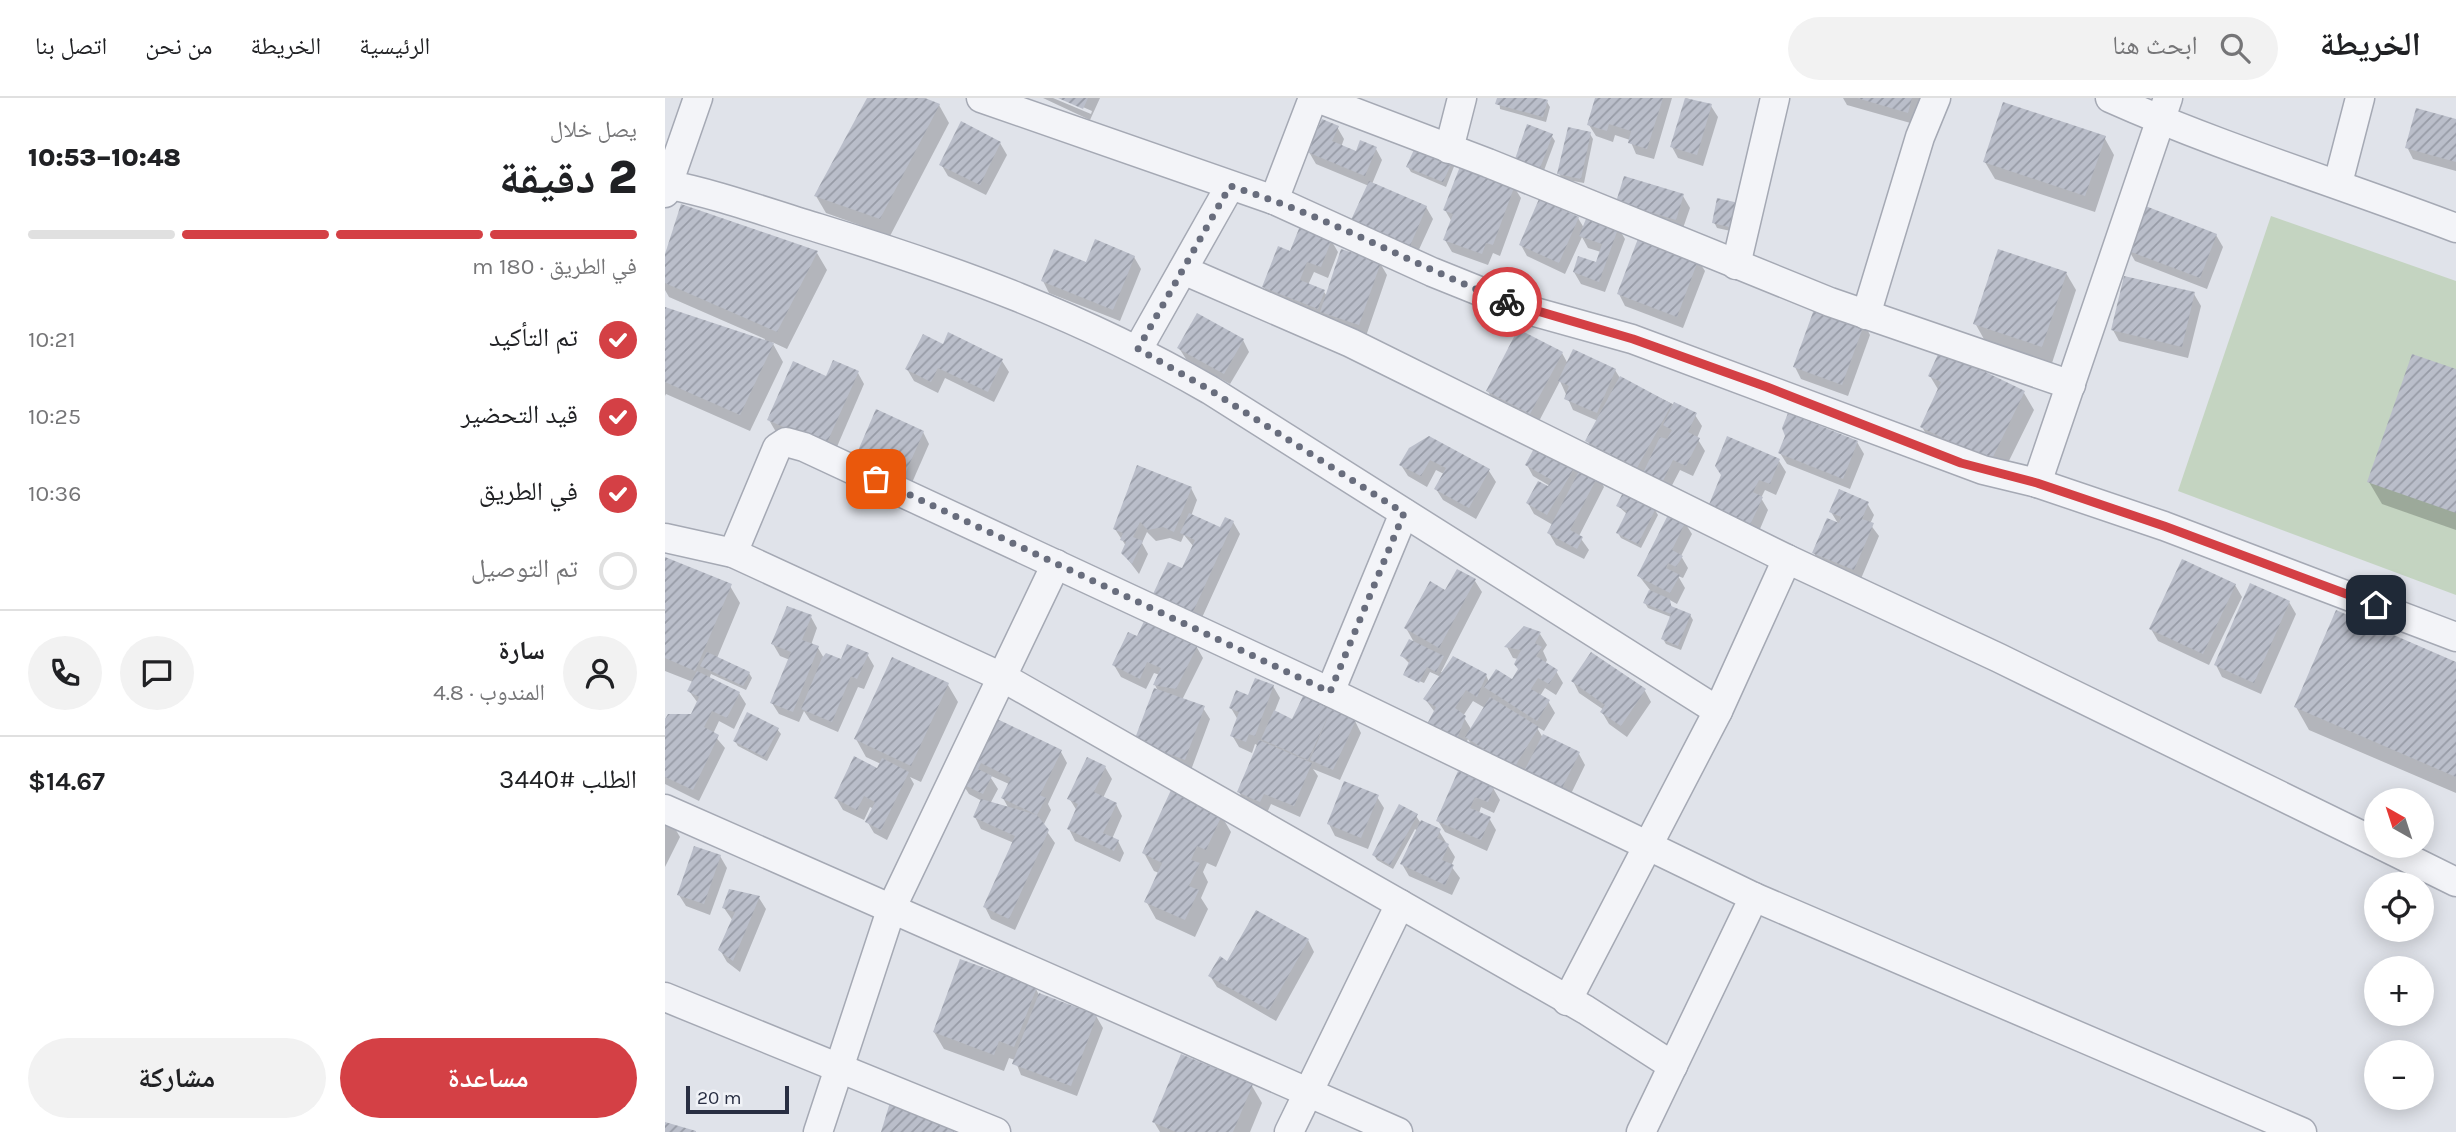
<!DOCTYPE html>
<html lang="ar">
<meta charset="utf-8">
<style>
:root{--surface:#fff;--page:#f2f2f2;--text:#202124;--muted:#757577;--line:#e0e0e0;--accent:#d44045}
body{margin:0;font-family:Karla,"Noto Naskh Arabic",sans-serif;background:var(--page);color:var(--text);direction:rtl;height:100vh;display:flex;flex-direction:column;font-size:26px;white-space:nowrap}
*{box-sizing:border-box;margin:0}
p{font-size:23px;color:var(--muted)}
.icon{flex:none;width:38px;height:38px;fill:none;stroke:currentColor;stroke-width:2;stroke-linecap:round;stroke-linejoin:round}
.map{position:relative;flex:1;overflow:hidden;direction:ltr}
.side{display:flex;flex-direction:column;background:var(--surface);width:665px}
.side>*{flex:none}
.needle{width:46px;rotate:321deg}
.buttons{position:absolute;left:1699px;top:690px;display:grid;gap:14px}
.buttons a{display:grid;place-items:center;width:70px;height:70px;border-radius:50%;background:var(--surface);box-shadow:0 4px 18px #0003;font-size:35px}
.scale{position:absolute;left:21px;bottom:18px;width:103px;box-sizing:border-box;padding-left:7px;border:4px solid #282e42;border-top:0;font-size:19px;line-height:24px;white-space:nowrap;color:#282e42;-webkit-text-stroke:5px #f0f2f7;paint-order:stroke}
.pin{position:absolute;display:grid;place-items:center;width:60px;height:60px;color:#fff;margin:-30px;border-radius:14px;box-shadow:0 4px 10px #0006}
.courier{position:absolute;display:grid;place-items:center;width:70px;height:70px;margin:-35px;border:5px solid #d44045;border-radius:50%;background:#fff;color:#222;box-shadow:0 2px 9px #0007}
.head em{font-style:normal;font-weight:800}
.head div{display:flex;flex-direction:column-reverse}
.head{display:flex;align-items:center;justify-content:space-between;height:119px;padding:0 28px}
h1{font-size:46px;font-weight:800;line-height:52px}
.bar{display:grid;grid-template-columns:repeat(4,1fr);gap:10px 7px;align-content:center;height:84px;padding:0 28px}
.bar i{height:9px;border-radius:5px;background:var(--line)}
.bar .on{background:var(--accent)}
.bar p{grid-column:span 4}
.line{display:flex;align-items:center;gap:18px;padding:0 28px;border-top:2px solid var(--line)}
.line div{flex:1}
.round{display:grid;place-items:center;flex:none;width:74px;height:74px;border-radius:37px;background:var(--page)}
ol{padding:0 28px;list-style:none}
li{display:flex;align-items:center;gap:21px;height:77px}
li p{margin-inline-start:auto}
li .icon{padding:7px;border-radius:50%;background:var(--accent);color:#fff;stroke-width:4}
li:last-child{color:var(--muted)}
li i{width:38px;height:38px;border:4px solid var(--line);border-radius:50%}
.cta{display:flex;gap:14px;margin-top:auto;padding:14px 28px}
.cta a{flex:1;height:80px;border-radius:42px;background:var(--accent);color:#fff;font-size:28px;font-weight:800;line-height:80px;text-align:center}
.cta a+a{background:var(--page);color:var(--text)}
header{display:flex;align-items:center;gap:42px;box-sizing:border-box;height:98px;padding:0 35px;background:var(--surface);border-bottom:2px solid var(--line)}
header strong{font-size:33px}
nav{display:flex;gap:38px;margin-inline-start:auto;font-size:24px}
.search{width:490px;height:63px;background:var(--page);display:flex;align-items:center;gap:18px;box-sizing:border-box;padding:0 24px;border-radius:38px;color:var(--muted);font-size:26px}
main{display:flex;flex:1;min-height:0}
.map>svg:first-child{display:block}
</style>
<header>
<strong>الخريطة</strong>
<div class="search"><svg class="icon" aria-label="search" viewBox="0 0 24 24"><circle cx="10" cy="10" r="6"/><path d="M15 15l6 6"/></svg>ابحث هنا</div>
<nav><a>الرئيسية</a><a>الخريطة</a><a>من نحن</a><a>اتصل بنا</a></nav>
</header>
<main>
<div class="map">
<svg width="1791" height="1034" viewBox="0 0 1791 1034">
<defs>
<pattern id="building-hatch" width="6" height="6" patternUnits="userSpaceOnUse" patternTransform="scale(1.75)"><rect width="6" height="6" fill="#babeca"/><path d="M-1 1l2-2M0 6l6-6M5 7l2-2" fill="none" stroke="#979ba6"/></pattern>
</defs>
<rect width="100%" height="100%" fill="#e0e3ea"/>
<path fill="#c4d4c1" d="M1606,118L1791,183V497L1513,393Z"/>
<g fill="#0003" fill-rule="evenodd">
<path d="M204,0H255L274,7L284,25L225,138L161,115L151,98Z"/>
<path d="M378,0H388L426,16L427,13L397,0H435L425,22Z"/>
<path d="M834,0H869L882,4L885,9L881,24L835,11Z"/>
<path d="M932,0H1007L989,61L971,56L965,42L950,37L948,44L931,38L924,27Z"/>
<path d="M1021,0L1046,8L1053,19L1038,68L1013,60L1007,49Z"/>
<path d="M1178,0H1256L1249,26L1182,7Z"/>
<path d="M1791,23V73L1748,61L1742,49Z"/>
<path d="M672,29L679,41L676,49L692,56L711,51L717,62L707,86L761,109L768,121L751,158L695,134L704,88L651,66L644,54Z"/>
<path d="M925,36L928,41L919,85L897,81L894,75Z"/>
<path d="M886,37L890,43L878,75L855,66L852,61Z"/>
<path d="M1439,39L1449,57L1430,114L1330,81L1320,64Z"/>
<path d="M335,45L342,57L321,97L283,78L276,66Z"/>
<path d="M753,47L790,66L781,89L746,74L743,69Z"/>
<path d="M797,68L849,89L856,100L835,158L828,155L823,167L787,154L780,142L787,124L780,112Z"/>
<path d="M960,80L1018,98L1025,110L1017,133L960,115Z"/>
<path d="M1054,102L1075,135L1052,130L1049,124Z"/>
<path d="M913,120L919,130L953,129L960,141L940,194L916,186L909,174L932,167L936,154L923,150L917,139L900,176L862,158L856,147Z"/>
<path d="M1551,137L1558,149L1542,191L1470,163L1463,151Z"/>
<path d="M666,142L673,154L663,180L649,174L643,187L659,194L662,198L715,165L722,177L701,238L605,200L599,189L626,155Z"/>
<path d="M152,155L162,172L122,251L107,244L118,264L85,333L1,296L0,298V211L99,243L100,241L4,199L0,192V162Z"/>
<path d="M469,159L476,171L455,223L384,195L378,183L422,166Z"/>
<path d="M1033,162L1040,173L1018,230L960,208L954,196Z"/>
<path d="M1401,175L1411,192L1387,265L1320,243L1310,225Z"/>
<path d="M1529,196L1536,208L1523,260L1454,243L1448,232Z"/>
<path d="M1199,225L1205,237L1183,298L1136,281L1130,269Z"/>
<path d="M578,242L584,254L565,286L521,261L514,250Z"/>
<path d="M279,249L337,263L344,274L329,304L280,280L273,295L249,283L242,271Z"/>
<path d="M897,255L903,266L950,272L955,280L1030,317L1037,328L1032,340L1040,353L1028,378L1015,372L1003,395L929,354L922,342L933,323L908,312L895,283L872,327L829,305L823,293Z"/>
<path d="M1791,273V432L1717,406L1704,384Z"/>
<path d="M193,275L199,286L168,358L111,334L104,322Z"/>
<path d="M1265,278L1359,295L1369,312L1336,379L1267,346L1257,329L1274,293Z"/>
<path d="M258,334L264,346L246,387L201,366L194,355Z"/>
<path d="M1122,337L1192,344L1199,356L1185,391L1122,366L1115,355Z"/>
<path d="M873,345L933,378L939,389L914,438L924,452L919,461L891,447L884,435L888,427L869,416L863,405L885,388L868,378L862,367Z"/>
<path d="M745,351L824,373L831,384L811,421L778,402L771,391L779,376L771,372L762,389L743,378L736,367Z"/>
<path d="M1114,363L1121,374L1111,397L1100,392L1096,400L1103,412L1092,438L1051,420Z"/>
<path d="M526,390L532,402L526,418L556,432L568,424L575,436L535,524L497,508L490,496L518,472L529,449L519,437L516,444L505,440L491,443L482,434L477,445L483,456L474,476L458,455L461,448L450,431Z"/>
<path d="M1202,405L1209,417L1205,426L1214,438L1195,483L1155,467L1149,455L1174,427L1166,414Z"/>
<path d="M953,408L990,412L993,417L976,450L956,440L953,435L962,416Z"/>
<path d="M1020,425L1027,436L1016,458L1023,470L1018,480L1013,478L1020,490L1012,506L1003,501L1008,511L1025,517L1028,522L1016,552L1001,546L998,541L1006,519L983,510L980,505L985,492L974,478Z"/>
<path d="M0,461L65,488L75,505L52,560L84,575L87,580L81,592L46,576L44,581L74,595L81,606L69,631L54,623L48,636L60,650L34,703L0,686V625L27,617L33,605L24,593L28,584L0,573Z"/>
<path d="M810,483L817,494L776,574L821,577L824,584H848L855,572L853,561L848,560L842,549L875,536L882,547L878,553L882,562L880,566L891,573L898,585L891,597L880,590L875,598L883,603L890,615L879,633L871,628L878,640L914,656L920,667L902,704L808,650L803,641L798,652L760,601L776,579L765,574L759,585L740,577L745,566L737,558L750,546L741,530L781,494ZM808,603L820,610L806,631L798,618Z"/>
<path d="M1570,487L1577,499L1544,567L1493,543L1486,531Z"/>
<path d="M1624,504L1631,516L1596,596L1557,579L1551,567Z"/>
<path d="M146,519L152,530L146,547L153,550L160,562L176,564L202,556L209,568L199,591L193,589L173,634L145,622L139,613L134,624L114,616L107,605L125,562L115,558L108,546Z"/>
<path d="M472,541L531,548L538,560L517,602L538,610L545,621L526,672L478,654L493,593L490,587L495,577L489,575L481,591L456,579L449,567Z"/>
<path d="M1791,566V695L1644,632L1631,609Z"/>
<path d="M908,583L980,593L986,604L962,639L944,626L937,614L939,612L914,595Z"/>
<path d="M283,587L293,604L256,684L245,679L249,686L222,742L209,735L202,723L209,711L205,709L199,722L178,712L171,700L213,672L216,666L201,659L191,641Z"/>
<path d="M608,588L615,600L609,615L628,623L640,598L690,623L696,635L675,682L648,671L653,678L635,719L606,706L602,715L580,705L574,694L594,648L590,646L587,655L574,649L567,637L573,622L566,610Z"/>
<path d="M329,621L396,654L402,665L383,706L386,712L378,728L390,745L350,832L326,821L320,809L349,745L316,731L310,719L317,703L304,696L297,685ZM324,677L344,686L338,700L344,711L325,706L333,691Z"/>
<path d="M112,631L116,636L102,663L73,648L70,643Z"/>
<path d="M440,669L447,681L438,700L451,706L457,718L447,741L453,743L459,755L455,764L410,743L404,731L412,713L404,700Z"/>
<path d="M794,675L828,690L835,702L829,715L816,709L814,715L824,720L831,732L822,753L780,734L773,723Z"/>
<path d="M712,699L719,710L703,751L670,738L664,726Z"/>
<path d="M556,717L566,734L551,769L542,765L538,774L543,784L536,800L543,811L530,839L491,821L481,803L494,775L489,773L479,755Z"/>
<path d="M751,718L755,724L774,733L790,759L786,768L795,780L787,797L744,778L737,766L753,733L750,731L728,771L712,762L709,757Z"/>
<path d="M0,724L8,727L15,739L0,769Z"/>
<path d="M55,758L62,770L45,817L21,808L14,797Z"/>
<path d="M94,800L101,811L75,874L62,864L55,852L68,823L59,810Z"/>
<path d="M643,842L649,854L611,923L552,889L545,878L563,865Z"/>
<path d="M371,891L374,897L431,918L438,930L412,998L356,977L350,962L344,960L339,973L279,951L269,934Z"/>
<path d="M587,988L597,1005L585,1034H495L489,1024Z"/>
</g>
<g fill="url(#building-hatch)">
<path d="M202,0H260L275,6L215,121L149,98Z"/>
<path d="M393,0H423L418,11Z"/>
<path d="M832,0H875L883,2L878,19L830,6Z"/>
<path d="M930,0H998L982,51L963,45L966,33L944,26L942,33L922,27Z"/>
<path d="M1020,0L1047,6L1032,57L1005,49Z"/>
<path d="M1192,0H1247L1243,15Z"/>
<path d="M1338,4L1441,38L1420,98L1318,64Z"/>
<path d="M1751,10L1791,21V64L1740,50Z"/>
<path d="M657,21L674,28L667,43L691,53L695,42L712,49L700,78L642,54Z"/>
<path d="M296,23L336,44L315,87L274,67Z"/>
<path d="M862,26L888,36L875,70L850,61Z"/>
<path d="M903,29L926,34L916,81L892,76Z"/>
<path d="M752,45L789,60L778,84L741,69Z"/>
<path d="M796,66L843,83L841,89L850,87L828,147L821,145L817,156L778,142L788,116L778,112Z"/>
<path d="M959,78L1019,96L1011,122L951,104Z"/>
<path d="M704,83L762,108L745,148L686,122Z"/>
<path d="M1052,100L1078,106L1073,131L1047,125Z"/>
<path d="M874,101L914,119L894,165L854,147Z"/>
<path d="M16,106L153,153L112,234L0,185V156Z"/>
<path d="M1478,107L1552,136L1535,180L1461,152Z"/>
<path d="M923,116L954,128L934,184L908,174L913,158L931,164L937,146L914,138Z"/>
<path d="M635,128L667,141L656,169L642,164L635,182L660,192L653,211L597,189L613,148L625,153Z"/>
<path d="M974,138L1034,160L1012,219L952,196Z"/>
<path d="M430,141L470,158L448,212L376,183L389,151L421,164Z"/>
<path d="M676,151L716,164L694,227L655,214Z"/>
<path d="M1333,151L1402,174L1377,249L1308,226Z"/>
<path d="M1459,178L1530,194L1517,249L1446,232Z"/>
<path d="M1151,206L1200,224L1177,287L1128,269Z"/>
<path d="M0,209L109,245L75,317L0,284Z"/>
<path d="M532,215L579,241L559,276L512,250Z"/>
<path d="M853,231L898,254L865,316L821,293Z"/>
<path d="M283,234L338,261L323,294L273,270L266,284L240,271L258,236L278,246Z"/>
<path d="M908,251L951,271L932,315L899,301L904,288L893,283Z"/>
<path d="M1275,252L1360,293L1326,363L1255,329L1276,284L1263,278Z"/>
<path d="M1747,256L1791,271V415L1702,384Z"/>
<path d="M168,262L194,273L161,347L102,322L128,263L161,278Z"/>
<path d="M955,278L1007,306L972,370L920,343Z"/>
<path d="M1009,304L1032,315L1023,334L1035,340L1021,368L1008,362L997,385L978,375L995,339L1002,341L1007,332L998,327Z"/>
<path d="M211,311L259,333L240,376L192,355Z"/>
<path d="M1123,315L1193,343L1178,381L1113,355L1120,338L1117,330Z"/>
<path d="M764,338L825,371L804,410L769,391L781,370L765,362L756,378L734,367L744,350Z"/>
<path d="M1062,338L1115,361L1105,386L1094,382L1088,394L1098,399L1085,427L1043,409L1056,377L1050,368Z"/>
<path d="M873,343L912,365L882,417L861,405L873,383L883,388L887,382L860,367Z"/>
<path d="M472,367L527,389L509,434L498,429L483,432L475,424L468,439L478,443L467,466L456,455L461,444L455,442L458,435L448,431Z"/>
<path d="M914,373L934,376L905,432L918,439L912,451L882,435Z"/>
<path d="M961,389L991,410L973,446L951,435L962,413L951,408Z"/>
<path d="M1174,391L1204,404L1197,421L1209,425L1189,472L1147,455L1162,420L1174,425L1176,419L1164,414Z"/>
<path d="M524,415L555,429L560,419L569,423L528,514L488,496L503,464L517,470L530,442L515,435Z"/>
<path d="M1004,415L1021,423L1007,452L1018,458L1011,469L1003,465L1001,470L1015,477L1005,495L972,478Z"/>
<path d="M0,459L67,486L30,573L0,560Z"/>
<path d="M1517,461L1571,486L1538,556L1484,531Z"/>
<path d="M792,471L811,481L774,550L739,530L765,483L780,492Z"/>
<path d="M1585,485L1625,503L1589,585L1549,567Z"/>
<path d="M984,492L1005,501L1006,508L1026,516L1013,548L996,541L1006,516L978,505Z"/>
<path d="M122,508L147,517L137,542L154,548L128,614L105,605L126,554L106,546Z"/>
<path d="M1671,512L1791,564V679L1629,609Z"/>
<path d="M480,521L533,547L511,591L488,587L496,570L482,564L475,581L447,567L463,534L472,538Z"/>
<path d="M859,528L876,534L870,545L877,549L871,558L893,572L884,586L873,580L866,591L885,602L872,623L819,589L831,571L847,581L853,571L849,566L856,552L839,549Z"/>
<path d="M744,541L779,558L771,574L762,569L754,585L738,577L745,562L735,558Z"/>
<path d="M182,546L204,555L192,581L186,578L167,624L136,611L157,560L161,555L176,561Z"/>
<path d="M42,554L85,574L78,588L35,568Z"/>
<path d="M926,554L981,591L956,628L935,614L940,607L906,583Z"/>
<path d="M788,558L822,576L812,599L801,592L790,610L801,618L792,641L761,628L771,609L758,601Z"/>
<path d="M227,559L284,585L246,668L189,641Z"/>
<path d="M32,573L75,594L62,620L47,613L39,629L54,637L28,692L0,679V621L3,616H26L34,599L22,593Z"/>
<path d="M590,580L609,587L590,638L584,636L581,644L565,638L574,614L564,610L571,592L583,597Z"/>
<path d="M489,590L540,608L520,662L469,643Z"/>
<path d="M639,596L691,622L668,672L645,662L665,614L643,662L596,641L609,612L627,621Z"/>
<path d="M825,599L874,629L849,670L800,639Z"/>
<path d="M82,614L114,630L99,659L68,643Z"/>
<path d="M328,619L397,652L375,697L381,700L372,717L336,700L346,680L316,665L313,671L327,678L318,696L295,685Z"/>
<path d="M878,636L915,654L895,694L858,675Z"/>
<path d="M594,642L647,665L629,708L599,696L595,704L572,694Z"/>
<path d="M189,658L212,670L217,660L244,674L216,732L200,724L210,704L199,698L192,712L169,700Z"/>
<path d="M422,659L441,668L429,694L452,705L438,735L454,742L449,753L402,731L413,706L402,701Z"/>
<path d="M793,673L829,689L823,704L810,699L805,710L826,719L816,742L771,723Z"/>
<path d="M679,683L714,697L696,740L662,726Z"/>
<path d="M506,692L558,715L541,752L532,748L526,762L535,765L524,788L534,792L520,822L479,804L497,765L477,755Z"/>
<path d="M316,701L372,717L384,732L344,821L318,809L350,738L308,719Z"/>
<path d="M734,706L753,716L725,767L707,757Z"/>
<path d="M756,722L776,731L772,740L784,746L777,762L789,767L780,787L735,766Z"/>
<path d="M29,748L56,757L39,806L12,797Z"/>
<path d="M64,791L95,798L68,863L53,852L70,814L57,810Z"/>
<path d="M591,812L644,841L604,912L543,878L555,858L562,863Z"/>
<path d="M295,861L372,889L349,949L334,943L329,957L268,934Z"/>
<path d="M374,895L432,917L406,988L347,966Z"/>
<path d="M516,956L588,986L568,1034H511L487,1024Z"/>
<path d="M226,1001L293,1022L289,1034H216Z"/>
<path d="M0,1024L31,1033V1034H0Z"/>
</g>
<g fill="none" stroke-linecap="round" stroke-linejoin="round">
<defs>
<g id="street">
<path d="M316,0L609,102L767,174L859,211L967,241L1318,372L1372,385L1499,428L1791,539"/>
<path d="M652,0L823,65L1165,204L1406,287"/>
<path d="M1445,0C1557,50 1676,86 1791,130"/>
<path d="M784,51L797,0"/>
<path d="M1673,85L1695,0"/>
<path d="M0,86C52,96 103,115 153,130C293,173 417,218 545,292L1053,613"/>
<path d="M0,95L33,0"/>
<path d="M609,102L648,0"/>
<path d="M1071,167L1110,0"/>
<path d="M518,172L686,245L1122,461L1334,560L1712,745"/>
<path d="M1201,217L1255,39L1271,0"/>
<path d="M473,251L565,88"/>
<path d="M1372,385L1503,0"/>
<path d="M0,440L68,455L337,579L921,912L1008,968"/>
<path d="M68,455L112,350L121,344L139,349L665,594L1089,799L1637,1034"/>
<path d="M665,594L739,415"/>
<path d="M0,711L733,1034"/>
<path d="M1716,747L1791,784"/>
<path d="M0,899L331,1034"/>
<path d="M902,903L1053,613L1122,461"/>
<path d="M153,1034L227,809L391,466"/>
<path d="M624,1034L735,806"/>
<path d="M976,1034L1089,799"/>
</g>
</defs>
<use href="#street" stroke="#a5a9b4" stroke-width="31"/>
<use href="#street" stroke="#f3f4f8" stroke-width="28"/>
</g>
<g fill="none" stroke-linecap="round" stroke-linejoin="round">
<path stroke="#686d7d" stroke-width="7" stroke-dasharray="0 12.6" d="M211,381L665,594L739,415L545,292L473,251L565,88C660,117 749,167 842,204"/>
<path stroke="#d44045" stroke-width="9" d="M842,204L968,241L1102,289L1296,365L1372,385L1499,428L1711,507"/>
</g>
</svg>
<div class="buttons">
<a><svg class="needle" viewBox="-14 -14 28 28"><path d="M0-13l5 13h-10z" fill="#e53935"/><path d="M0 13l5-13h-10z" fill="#757577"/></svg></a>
<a><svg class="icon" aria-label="locate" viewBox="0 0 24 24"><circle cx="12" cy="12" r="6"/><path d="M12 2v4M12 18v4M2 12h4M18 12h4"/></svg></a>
<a>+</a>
<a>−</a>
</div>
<div class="scale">20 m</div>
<div class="pin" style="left:211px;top:381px;background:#ea580c"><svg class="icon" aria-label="bag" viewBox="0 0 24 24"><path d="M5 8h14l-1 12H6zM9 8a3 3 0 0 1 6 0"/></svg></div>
<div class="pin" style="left:1711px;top:507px;background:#1f2937"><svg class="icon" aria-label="home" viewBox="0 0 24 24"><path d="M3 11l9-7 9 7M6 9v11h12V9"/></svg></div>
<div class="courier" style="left:842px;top:204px"><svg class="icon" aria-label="bike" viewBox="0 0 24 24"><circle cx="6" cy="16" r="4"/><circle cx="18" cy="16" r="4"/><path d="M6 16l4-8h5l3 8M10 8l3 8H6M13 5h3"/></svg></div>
</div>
<section class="side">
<div class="head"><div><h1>2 دقيقة</h1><p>يصل خلال</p></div><em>10:48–10:53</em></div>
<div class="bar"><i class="on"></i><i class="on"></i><i class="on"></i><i></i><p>في الطريق · 180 m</p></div>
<ol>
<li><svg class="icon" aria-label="check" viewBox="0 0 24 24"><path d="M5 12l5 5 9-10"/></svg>تم التأكيد<p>10:21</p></li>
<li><svg class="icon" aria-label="check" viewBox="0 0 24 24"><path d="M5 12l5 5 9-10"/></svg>قيد التحضير<p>10:25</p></li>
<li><svg class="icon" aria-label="check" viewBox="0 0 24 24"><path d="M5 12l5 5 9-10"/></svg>في الطريق<p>10:36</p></li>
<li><i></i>تم التوصيل</li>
</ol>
<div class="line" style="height:126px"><a class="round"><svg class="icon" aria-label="person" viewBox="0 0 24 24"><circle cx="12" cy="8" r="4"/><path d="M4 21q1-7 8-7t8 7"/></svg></a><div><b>سارة</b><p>المندوب · 4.8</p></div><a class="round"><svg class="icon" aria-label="chat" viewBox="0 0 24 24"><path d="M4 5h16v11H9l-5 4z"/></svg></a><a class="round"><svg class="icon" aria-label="phone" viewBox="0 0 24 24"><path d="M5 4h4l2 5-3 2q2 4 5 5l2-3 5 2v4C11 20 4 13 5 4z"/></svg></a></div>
<div class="line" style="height:91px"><div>الطلب #3440</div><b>$14.67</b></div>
<div class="cta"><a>مساعدة</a><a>مشاركة</a></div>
</section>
</main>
